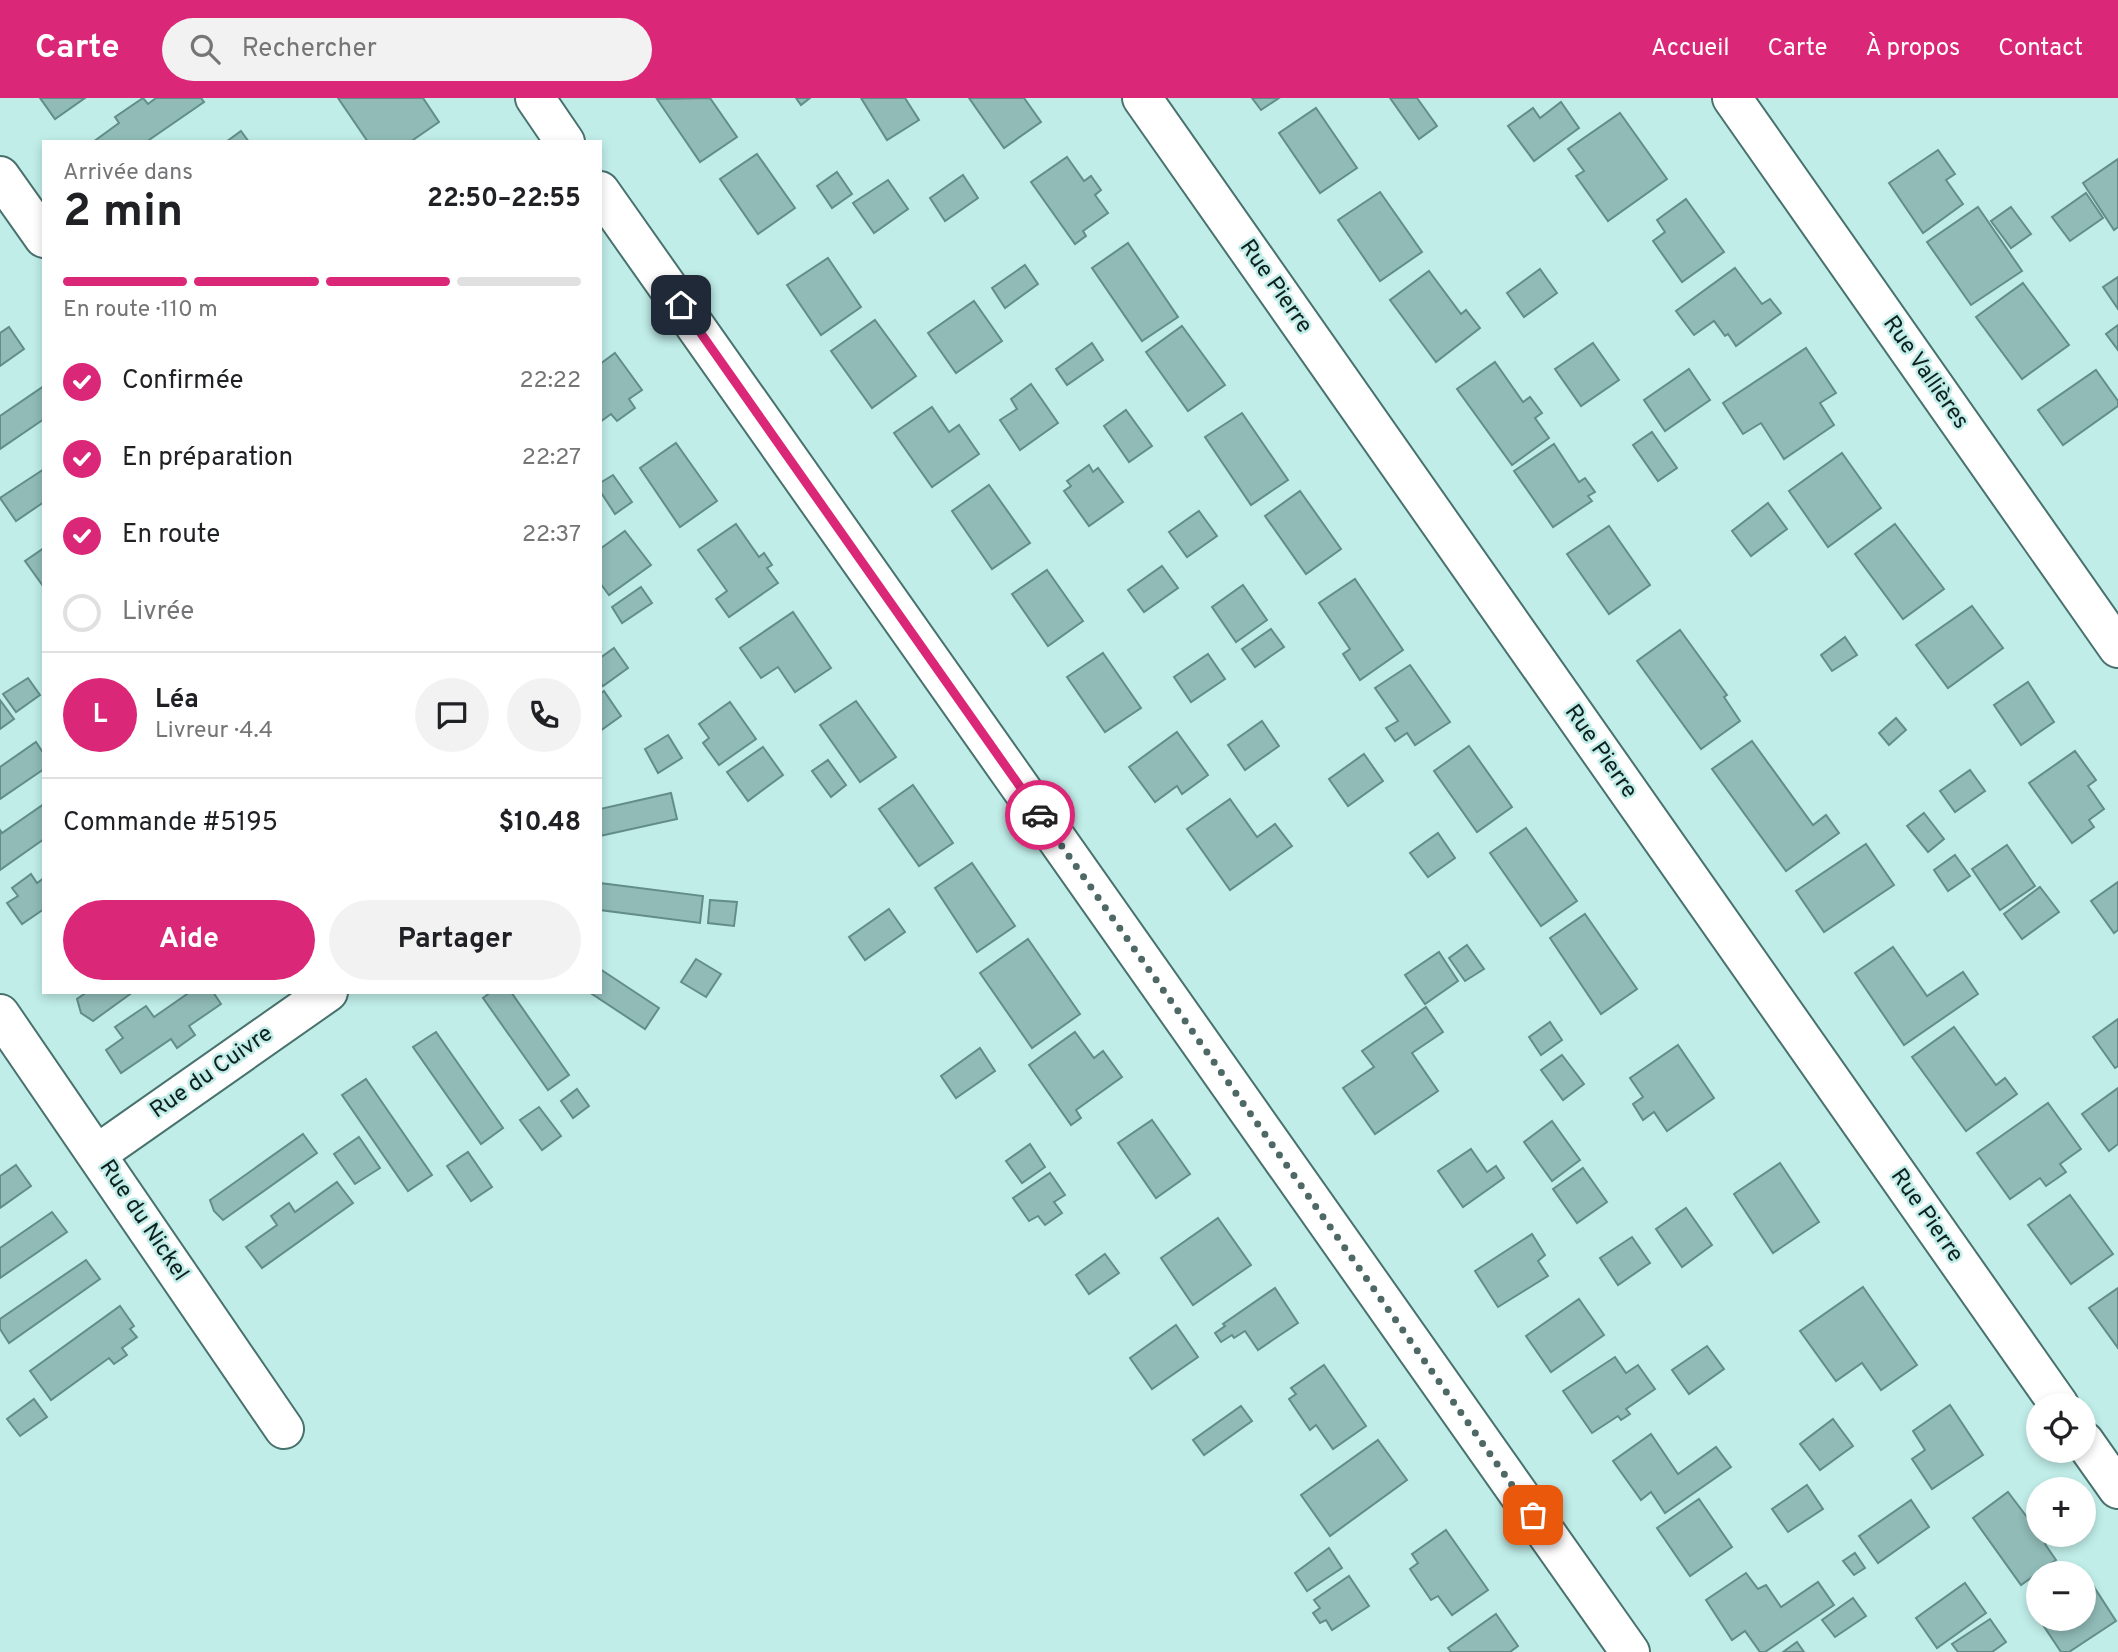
<!DOCTYPE html>
<html lang="fr">
<meta charset="utf-8">
<style>
:root{--surface:#fff;--page:#f2f2f2;--text:#202124;--muted:#757577;--line:#e0e0e0;--accent:#db2777}
body{margin:0;font-family:Overpass,sans-serif;background:var(--page);color:var(--text);height:100vh;display:flex;flex-direction:column;font-size:26px;white-space:nowrap}
*{box-sizing:border-box;margin:0}
p{font-size:23px;color:var(--muted)}
.icon{flex:none;width:38px;height:38px;fill:none;stroke:currentColor;stroke-width:2;stroke-linecap:round;stroke-linejoin:round}
.map{position:relative;flex:1;overflow:hidden}
.details{position:absolute;left:42px;top:42px;width:560px;height:854px;display:flex;flex-direction:column;background:var(--surface);border-radius:0px;box-shadow:0 4px 10px #0003}
.details>*{flex:none}
.tools{position:absolute;left:2026px;top:1295px;display:grid;gap:14px}
.tools a{display:grid;place-items:center;width:70px;height:70px;border-radius:50%;background:var(--surface);box-shadow:0 4px 10px #0003;font-size:35px}
.pin{position:absolute;display:grid;place-items:center;width:60px;height:60px;color:#fff;margin:-30px;border-radius:14px;box-shadow:0 4px 10px #0006}
.courier{position:absolute;display:grid;place-items:center;width:70px;height:70px;margin:-35px;border:5px solid #db2777;border-radius:50%;background:#fff;color:#222;box-shadow:0 2px 9px #0007}
.summary em{font-style:normal;font-weight:700}
.summary div{display:flex;flex-direction:column-reverse}
.summary{display:flex;align-items:center;justify-content:space-between;height:119px;padding:0 21px}
h1{font-size:46px;font-weight:700;line-height:52px}
.bar{display:grid;grid-template-columns:repeat(4,1fr);gap:10px 7px;align-content:center;height:84px;padding:0 21px}
.bar i{height:9px;border-radius:5px;background:var(--line)}
.bar .selected{background:var(--accent)}
.bar p{grid-column:span 4}
.line{display:flex;align-items:center;gap:18px;padding:0 21px;border-top:2px solid var(--line)}
.line div{flex:1}
.round{display:grid;place-items:center;flex:none;width:74px;height:74px;border-radius:37px;background:var(--page)}
ol{padding:0 21px;list-style:none}
li{display:flex;align-items:center;gap:21px;height:77px}
li p{margin-inline-start:auto}
li .icon{padding:7px;border-radius:50%;background:var(--accent);color:#fff;stroke-width:4}
li:last-child{color:var(--muted)}
li i{width:38px;height:38px;border:4px solid var(--line);border-radius:50%}
.primary-button{display:flex;gap:14px;margin-top:auto;padding:14px 21px}
.primary-button a{flex:1;height:80px;border-radius:42px;background:var(--accent);color:#fff;font-size:28px;font-weight:700;line-height:80px;text-align:center}
.primary-button a+a{background:var(--page);color:var(--text)}
header{display:flex;align-items:center;gap:42px;box-sizing:border-box;height:98px;padding:0 35px;background:var(--accent);color:#fff}
header strong{font-size:33px}
nav{display:flex;gap:38px;margin-inline-start:auto;font-size:24px}
.search{width:490px;height:63px;background:var(--page);display:flex;align-items:center;gap:18px;box-sizing:border-box;padding:0 24px;border-radius:38px;color:var(--muted);font-size:26px}
.map>svg:first-child{display:block}
</style>
<header>
<strong>Carte</strong>
<div class="search"><svg class="icon" aria-label="search" viewBox="0 0 24 24"><circle cx="10" cy="10" r="6"/><path d="M15 15l6 6"/></svg>Rechercher</div>
<nav><a>Accueil</a><a>Carte</a><a>À propos</a><a>Contact</a></nav>
</header>
<div class="map">
<svg width="2118" height="1554" viewBox="0 0 2118 1554">
<rect width="100%" height="100%" fill="#c0ede8"/>
<g fill="#90bbb7" stroke="#638d89" stroke-width="2">
<path d="M40,0H85L55,21Z"/>
<path d="M143,0L148,6L156,0H201L204,4L146,44H93L119,25L115,19Z"/>
<path d="M338,0H423L439,24L410,44H368Z"/>
<path d="M710,0L737,39L700,64L657,1Z"/>
<path d="M796,0H810L801,7Z"/>
<path d="M861,0H905L919,22L887,42Z"/>
<path d="M969,0H1024L1041,24L1004,50Z"/>
<path d="M1252,0H1279L1261,12Z"/>
<path d="M1390,0H1417L1437,28L1419,41Z"/>
<path d="M1561,4L1579,30L1534,63L1508,28L1533,10L1540,20Z"/>
<path d="M1316,10L1357,70L1320,95L1279,35Z"/>
<path d="M1620,15L1667,81L1608,123L1576,78L1584,73L1568,51Z"/>
<path d="M241,33L249,44H226Z"/>
<path d="M1938,52L1955,76L1946,82L1963,106L1923,135L1889,85Z"/>
<path d="M757,56L795,110L758,136L720,81Z"/>
<path d="M1067,59L1084,83L1091,78L1101,92L1095,97L1108,115L1083,133L1086,138L1075,146L1031,84Z"/>
<path d="M2118,61V129L2114,132L2083,85Z"/>
<path d="M837,74L852,96L832,110L817,88Z"/>
<path d="M963,77L978,100L945,123L930,100Z"/>
<path d="M888,82L908,111L874,135L853,105Z"/>
<path d="M1380,94L1422,154L1380,183L1338,122Z"/>
<path d="M2086,95L2103,120L2070,143L2052,119Z"/>
<path d="M1686,101L1724,154L1682,184L1653,143L1665,134L1657,122Z"/>
<path d="M1978,109L2022,173L1971,207L1927,144Z"/>
<path d="M2011,109L2031,136L2011,150L1991,123Z"/>
<path d="M1128,145L1178,219L1142,243L1092,170Z"/>
<path d="M828,160L861,209L821,237L787,187Z"/>
<path d="M1025,167L1038,186L1005,210L992,190Z"/>
<path d="M1735,170L1762,206L1770,201L1781,215L1736,248L1728,236L1725,238L1714,223L1694,237L1676,213Z"/>
<path d="M1540,171L1557,195L1524,219L1507,195Z"/>
<path d="M1429,173L1461,216L1466,212L1480,230L1436,264L1390,202Z"/>
<path d="M2118,179V211L2103,189Z"/>
<path d="M2023,185L2069,247L2022,281L1976,219Z"/>
<path d="M974,203L1002,243L956,275L928,235Z"/>
<path d="M875,222L916,278L872,310L831,253Z"/>
<path d="M2118,227V252L2106,236Z"/>
<path d="M1182,228L1225,287L1188,313L1146,254Z"/>
<path d="M9,229L24,251L0,268V235Z"/>
<path d="M1092,245L1103,262L1067,287L1056,271Z"/>
<path d="M1593,245L1619,282L1581,308L1555,271Z"/>
<path d="M1806,250L1836,295L1820,305L1834,327L1784,361L1761,325L1743,336L1723,305Z"/>
<path d="M615,255L642,292L629,301L635,310L617,323L611,316L600,324V266Z"/>
<path d="M1495,264L1523,304L1530,299L1542,315L1535,320L1549,340L1512,367L1457,291Z"/>
<path d="M1689,271L1710,302L1665,333L1644,302Z"/>
<path d="M2096,272L2118,303V308L2063,347L2038,312Z"/>
<path d="M1031,286L1058,325L1020,352L1000,322L1017,311L1011,301Z"/>
<path d="M44,288V321L0,351V318Z"/>
<path d="M932,309L949,334L959,327L979,356L932,389L894,335Z"/>
<path d="M1126,312L1152,348L1129,364L1104,328Z"/>
<path d="M1242,315L1288,382L1251,407L1205,339Z"/>
<path d="M1652,334L1677,370L1658,383L1633,347Z"/>
<path d="M676,345L717,403L680,429L640,370Z"/>
<path d="M1554,346L1579,384L1585,380L1595,394L1588,398L1592,403L1553,429L1514,373Z"/>
<path d="M1842,355L1881,410L1828,449L1789,393Z"/>
<path d="M1089,367L1093,374L1098,370L1123,404L1089,428L1064,393L1071,388L1067,383Z"/>
<path d="M44,371V404L16,423L0,400Z"/>
<path d="M613,377L632,404L615,416L600,393V385Z"/>
<path d="M989,387L1030,445L992,471L952,413Z"/>
<path d="M1300,393L1341,451L1306,476L1265,418Z"/>
<path d="M1768,405L1787,431L1751,458L1732,433Z"/>
<path d="M1199,413L1217,438L1187,459L1169,434Z"/>
<path d="M736,426L759,459L764,455L772,467L767,470L778,485L729,519L716,501L727,493L698,452Z"/>
<path d="M1895,426L1944,491L1903,521L1855,456Z"/>
<path d="M1609,428L1650,487L1609,516L1567,456Z"/>
<path d="M625,433L651,467L609,497L600,485V451Z"/>
<path d="M44,450V487L43,488L25,463Z"/>
<path d="M1162,468L1178,490L1144,514L1128,492Z"/>
<path d="M1047,472L1083,523L1048,548L1012,496Z"/>
<path d="M1355,481L1403,552L1360,582L1343,556L1350,551L1319,505Z"/>
<path d="M1243,487L1267,522L1236,544L1212,509Z"/>
<path d="M641,489L652,505L622,525L612,509Z"/>
<path d="M1972,508L2003,550L1948,590L1916,547Z"/>
<path d="M793,514L831,570L795,594L778,569L761,580L740,550Z"/>
<path d="M1271,531L1284,549L1255,569L1242,551Z"/>
<path d="M1680,532L1727,597L1724,599L1740,623L1701,651L1637,563Z"/>
<path d="M1845,539L1857,557L1832,573L1821,557Z"/>
<path d="M614,550L628,570L603,588L600,584V560Z"/>
<path d="M1103,555L1141,610L1105,634L1067,579Z"/>
<path d="M1208,556L1225,581L1191,604L1174,579Z"/>
<path d="M1410,567L1450,624L1415,647L1407,635L1395,643L1386,630L1398,623L1375,590Z"/>
<path d="M28,580L40,597L16,614L3,596Z"/>
<path d="M2028,584L2054,624L2021,647L1994,607Z"/>
<path d="M604,593L621,618L600,633V596Z"/>
<path d="M0,602L14,621L0,631Z"/>
<path d="M856,603L896,659L860,684L820,627Z"/>
<path d="M730,604L756,641L719,667L703,645L709,640L699,626Z"/>
<path d="M1896,620L1906,632L1889,647L1879,635Z"/>
<path d="M1262,623L1279,648L1245,672L1228,647Z"/>
<path d="M1177,634L1208,677L1182,696L1177,688L1155,704L1129,669Z"/>
<path d="M668,637L682,660L658,675L645,651Z"/>
<path d="M1752,643L1813,727L1826,717L1839,735L1786,773L1712,671Z"/>
<path d="M36,644L44,656V671L0,701V669Z"/>
<path d="M1469,648L1512,709L1477,734L1434,673Z"/>
<path d="M763,649L783,677L748,703L727,674Z"/>
<path d="M2075,653L2096,682L2088,688L2104,711L2089,722L2094,729L2072,745L2029,685Z"/>
<path d="M1364,656L1383,683L1348,708L1329,681Z"/>
<path d="M828,662L846,687L831,699L812,673Z"/>
<path d="M1970,672L1985,693L1955,714L1940,693Z"/>
<path d="M913,687L953,745L919,768L879,711Z"/>
<path d="M671,695L677,721L600,738V711Z"/>
<path d="M1230,701L1257,739L1275,726L1292,748L1230,792L1187,731Z"/>
<path d="M44,706V741L0,772V732L2,735Z"/>
<path d="M1924,715L1944,741L1928,754L1907,728Z"/>
<path d="M1526,730L1577,803L1541,828L1490,755Z"/>
<path d="M1438,735L1455,760L1428,779L1410,755Z"/>
<path d="M1866,746L1894,787L1824,834L1796,793Z"/>
<path d="M2007,747L2035,788L2000,812L1972,771Z"/>
<path d="M1955,757L1970,778L1948,793L1934,772Z"/>
<path d="M972,765L1015,828L977,854L935,790Z"/>
<path d="M31,776L37,785L44,780V811L22,826L7,805L18,798L12,790Z"/>
<path d="M2118,784V832L2114,835L2091,803Z"/>
<path d="M600,785L703,798L700,825L600,812Z"/>
<path d="M2040,789L2059,814L2022,841L2004,816Z"/>
<path d="M710,802L737,804L734,828L708,825Z"/>
<path d="M889,811L905,834L865,862L849,839Z"/>
<path d="M1585,816L1637,891L1601,916L1550,840Z"/>
<path d="M1028,841L1080,916L1032,950L980,875Z"/>
<path d="M1467,847L1484,871L1465,883L1449,860Z"/>
<path d="M1893,849L1927,898L1963,874L1978,896L1904,947L1855,875Z"/>
<path d="M1439,854L1458,883L1425,906L1405,877Z"/>
<path d="M696,861L721,876L706,899L681,884Z"/>
<path d="M600,871L659,910L645,931L589,894H600Z"/>
<path d="M87,894H133L93,923L81,915L77,901Z"/>
<path d="M190,894H213L221,906L189,928L195,937L177,950L171,941L121,975L106,952L123,940L115,929L146,908L154,919Z"/>
<path d="M491,894H511L569,977L548,992L483,900Z"/>
<path d="M1426,909L1443,934L1412,955L1438,993L1375,1036L1343,990L1374,969L1362,953Z"/>
<path d="M2118,921V968L2115,970L2093,939Z"/>
<path d="M1550,924L1562,942L1541,957L1529,939Z"/>
<path d="M1954,929L1996,987L2005,980L2017,996L1966,1033L1912,959Z"/>
<path d="M436,934L503,1030L481,1046L413,949Z"/>
<path d="M1075,934L1094,960L1103,953L1122,979L1076,1012L1081,1020L1071,1027L1029,967Z"/>
<path d="M1678,947L1714,1000L1667,1033L1654,1014L1643,1022L1633,1006L1643,999L1630,980Z"/>
<path d="M980,950L995,973L956,1000L941,978Z"/>
<path d="M1562,957L1584,986L1563,1002L1541,972Z"/>
<path d="M366,981L432,1077L408,1093L342,997Z"/>
<path d="M2118,990V1046L2109,1053L2082,1016Z"/>
<path d="M577,991L589,1008L573,1020L561,1003Z"/>
<path d="M2048,1005L2081,1051L2060,1066L2066,1074L2046,1088L2040,1080L2010,1101L1977,1055Z"/>
<path d="M539,1009L561,1038L542,1052L520,1022Z"/>
<path d="M1152,1022L1190,1076L1156,1100L1118,1045Z"/>
<path d="M1552,1023L1580,1062L1552,1083L1524,1044Z"/>
<path d="M303,1036L317,1055L223,1122L214,1113L210,1102Z"/>
<path d="M359,1039L380,1070L355,1086L334,1056Z"/>
<path d="M1030,1046L1045,1069L1022,1085L1006,1063Z"/>
<path d="M1471,1051L1487,1074L1496,1068L1504,1080L1463,1109L1438,1073Z"/>
<path d="M468,1054L492,1089L471,1103L447,1068Z"/>
<path d="M1780,1065L1819,1124L1773,1155L1734,1096Z"/>
<path d="M16,1067L31,1088L0,1110V1078Z"/>
<path d="M1583,1070L1607,1104L1577,1125L1553,1091Z"/>
<path d="M1050,1075L1065,1097L1054,1104L1062,1115L1045,1127L1038,1118L1029,1123L1013,1100Z"/>
<path d="M337,1084L353,1105L262,1170L246,1149L277,1127L271,1118L289,1105L295,1114Z"/>
<path d="M2070,1097L2113,1156L2071,1186L2028,1127Z"/>
<path d="M1686,1110L1712,1147L1682,1169L1656,1131Z"/>
<path d="M52,1114L67,1134L0,1180V1150Z"/>
<path d="M1218,1120L1251,1167L1193,1207L1161,1160Z"/>
<path d="M1532,1136L1545,1157L1538,1163L1548,1178L1498,1209L1475,1173Z"/>
<path d="M1632,1139L1650,1165L1618,1187L1600,1160Z"/>
<path d="M1105,1156L1119,1175L1089,1196L1076,1177Z"/>
<path d="M86,1162L100,1181L9,1245L0,1231V1221Z"/>
<path d="M1863,1189L1917,1267L1881,1292L1862,1265L1836,1283L1800,1233Z"/>
<path d="M1275,1190L1298,1225L1258,1252L1245,1233L1234,1240L1232,1237L1221,1244L1215,1235L1225,1228L1223,1226Z"/>
<path d="M2118,1190V1250L2089,1210Z"/>
<path d="M1579,1201L1604,1237L1551,1274L1526,1238Z"/>
<path d="M120,1208L134,1228L130,1231L137,1239L122,1250L127,1257L114,1266L109,1260L51,1302L30,1273Z"/>
<path d="M1176,1227L1198,1259L1152,1291L1130,1260Z"/>
<path d="M1707,1248L1724,1271L1689,1296L1672,1272Z"/>
<path d="M1615,1259L1626,1275L1638,1267L1655,1291L1626,1311L1630,1316L1621,1322L1618,1318L1592,1335L1563,1293Z"/>
<path d="M1324,1267L1366,1328L1333,1351L1316,1327L1310,1332L1289,1301L1296,1296L1291,1290Z"/>
<path d="M34,1301L47,1319L20,1338L7,1321Z"/>
<path d="M1950,1307L1983,1357L1932,1391L1912,1361L1925,1352L1913,1333Z"/>
<path d="M1241,1308L1252,1323L1204,1357L1193,1342Z"/>
<path d="M1833,1321L1853,1348L1820,1372L1800,1346Z"/>
<path d="M1651,1336L1678,1376L1716,1349L1731,1369L1665,1415L1651,1394L1641,1402L1613,1363Z"/>
<path d="M1378,1342L1407,1382L1330,1438L1301,1397Z"/>
<path d="M1807,1387L1823,1411L1788,1434L1772,1411Z"/>
<path d="M2008,1394L2027,1419L2033,1414L2039,1422V1437H2049L2052,1441L2045,1446L2056,1462L2021,1487L1973,1420Z"/>
<path d="M1699,1401L1732,1449L1690,1478L1657,1430Z"/>
<path d="M1911,1402L1929,1429L1878,1465L1859,1438Z"/>
<path d="M1446,1432L1488,1492L1452,1517L1438,1498L1431,1502L1410,1471L1418,1465L1412,1456Z"/>
<path d="M1329,1450L1342,1470L1307,1493L1295,1475Z"/>
<path d="M1855,1455L1865,1470L1854,1477L1843,1463Z"/>
<path d="M1746,1475L1758,1491L1766,1487L1781,1509L1818,1484L1834,1507L1765,1554H1760L1745,1533L1732,1542L1706,1502Z"/>
<path d="M1349,1478L1369,1508L1332,1532L1326,1522L1320,1525L1313,1515L1320,1510L1314,1502Z"/>
<path d="M2087,1478L2116,1523L2069,1554H2061L2039,1521H2084V1480Z"/>
<path d="M1965,1485L1986,1515L1937,1550L1916,1520Z"/>
<path d="M1853,1500L1866,1518L1835,1539L1822,1522Z"/>
<path d="M1496,1516L1518,1548L1510,1554H1451L1448,1550Z"/>
<path d="M1990,1521L2006,1544L1992,1554H1958L1952,1546Z"/>
<path d="M1797,1544L1804,1554H1783Z"/>
</g>
<g fill="none" stroke-linecap="round" stroke-linejoin="round">
<defs>
<g id="minor">
<path d="M535,0L565,44"/>
<path d="M1142,0L2059,1307"/>
<path d="M1732,0L2118,550"/>
<path d="M0,78L44,140"/>
<path d="M600,93L1630,1554"/>
<path d="M0,916L284,1331"/>
<path d="M97,1056L328,894"/>
<path d="M2084,1343L2118,1391"/>
</g>
</defs>
<use href="#minor" stroke="#49726e" stroke-width="42"/>
<use href="#minor" stroke="#fff" stroke-width="38"/>
</g>
<g fill="none" stroke-linecap="round" stroke-linejoin="round">
<path stroke="#4d6865" stroke-width="7" stroke-dasharray="0 12.6" d="M1040,717L1533,1417"/>
<path stroke="#db2777" stroke-width="9" d="M681,207L1040,717"/>
</g>
<g text-anchor="middle" dominant-baseline="central" stroke-width="5" stroke-linejoin="round" paint-order="stroke">
<g font-size="23" fill="#0f211f" stroke="#c0ede8">
<text transform="translate(1275 189) rotate(55)">Rue Pierre</text>
<text transform="translate(1925 275) rotate(55)">Rue Vallières</text>
<text transform="translate(1600 654) rotate(55)">Rue Pierre</text>
<text transform="translate(212 975) rotate(-35)">Rue du Cuivre</text>
<text transform="translate(1926 1118) rotate(55)">Rue Pierre</text>
<text transform="translate(143 1123) rotate(56)">Rue du Nickel</text>
</g>
</g>
</svg>
<div class="tools">
<a><svg class="icon" aria-label="locate" viewBox="0 0 24 24"><circle cx="12" cy="12" r="6"/><path d="M12 2v4M12 18v4M2 12h4M18 12h4"/></svg></a>
<a>+</a>
<a>−</a>
</div>
<div class="pin" style="left:1533px;top:1417px;background:#ea580c"><svg class="icon" aria-label="bag" viewBox="0 0 24 24"><path d="M5 8h14l-1 12H6zM9 8a3 3 0 0 1 6 0"/></svg></div>
<div class="pin" style="left:681px;top:207px;background:#1f2937"><svg class="icon" aria-label="home" viewBox="0 0 24 24"><path d="M3 11l9-7 9 7M6 9v11h12V9"/></svg></div>
<div class="courier" style="left:1040px;top:717px"><svg class="icon" aria-label="car" viewBox="0 0 24 24"><path d="M5 17H2v-5l4-1 3-4h7l3 4 3 1v5h-3M9 17h6M6 11h13"/><circle cx="7" cy="17" r="2"/><circle cx="17" cy="17" r="2"/></svg></div>
<section class="details">
<div class="summary"><div><h1>2 min</h1><p>Arrivée dans</p></div><em>22:50–22:55</em></div>
<div class="bar"><i class="selected"></i><i class="selected"></i><i class="selected"></i><i></i><p>En route · 110 m</p></div>
<ol>
<li><svg class="icon" aria-label="check" viewBox="0 0 24 24"><path d="M5 12l5 5 9-10"/></svg>Confirmée<p>22:22</p></li>
<li><svg class="icon" aria-label="check" viewBox="0 0 24 24"><path d="M5 12l5 5 9-10"/></svg>En préparation<p>22:27</p></li>
<li><svg class="icon" aria-label="check" viewBox="0 0 24 24"><path d="M5 12l5 5 9-10"/></svg>En route<p>22:37</p></li>
<li><i></i>Livrée</li>
</ol>
<div class="line" style="height:126px"><b class="round" style="background:var(--accent);color:#fff">L</b><div><b>Léa</b><p>Livreur · 4.4</p></div><a class="round"><svg class="icon" aria-label="chat" viewBox="0 0 24 24"><path d="M4 5h16v11H9l-5 4z"/></svg></a><a class="round"><svg class="icon" aria-label="phone" viewBox="0 0 24 24"><path d="M5 4h4l2 5-3 2q2 4 5 5l2-3 5 2v4C11 20 4 13 5 4z"/></svg></a></div>
<div class="line" style="height:91px"><div>Commande #5195</div><b>$10.48</b></div>
<div class="primary-button"><a>Aide</a><a>Partager</a></div>
</section>
</div>
